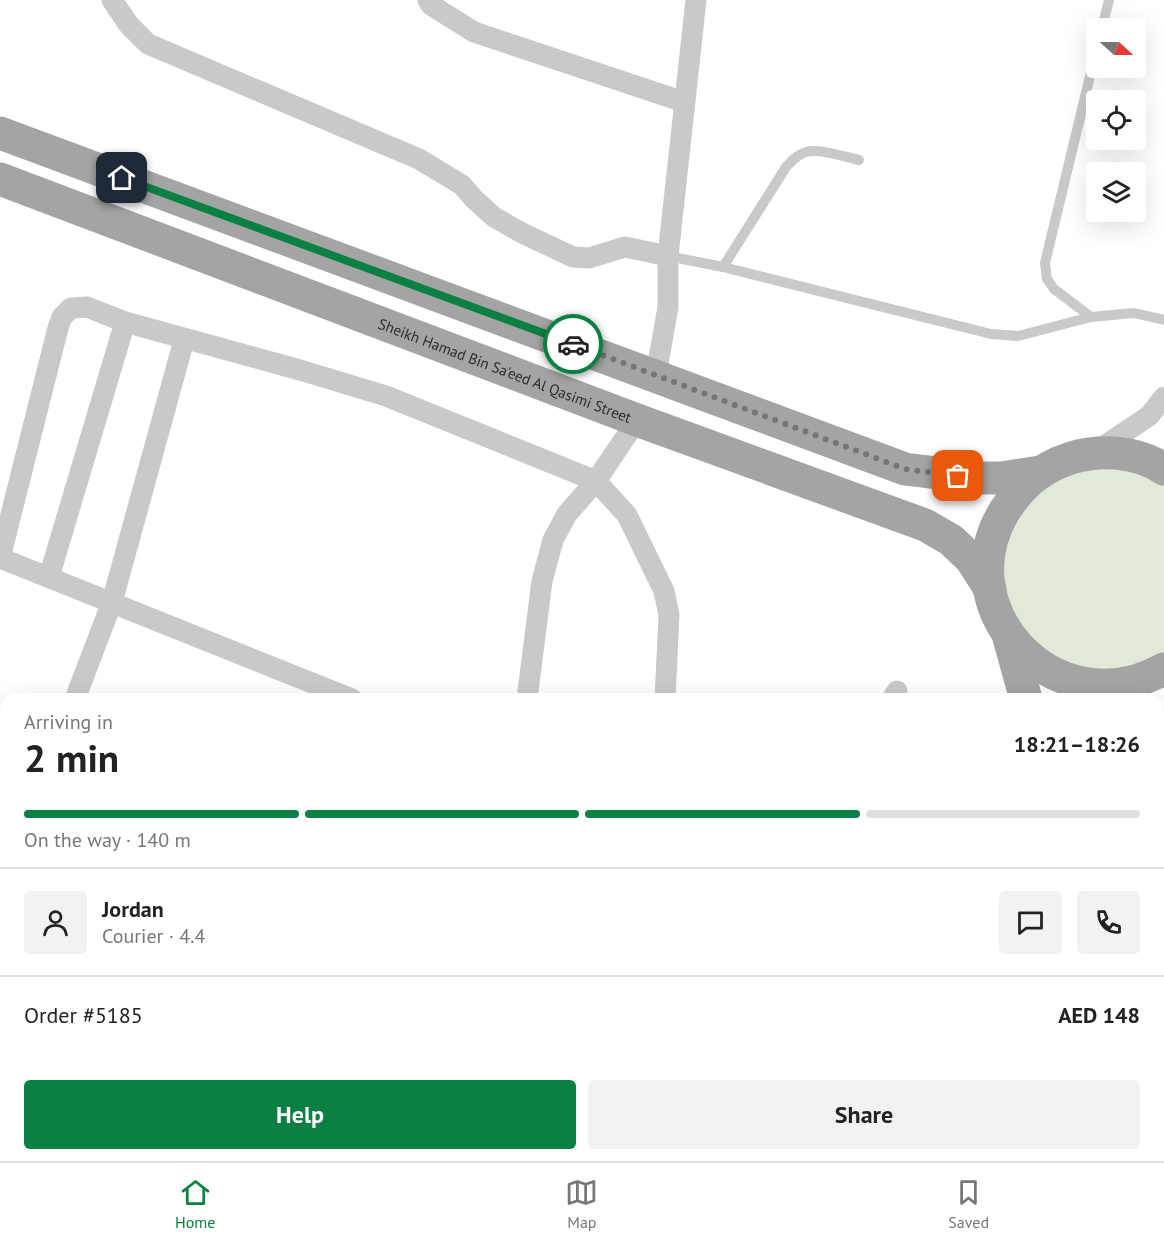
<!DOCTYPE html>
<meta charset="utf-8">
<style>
:root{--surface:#fff;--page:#f2f2f2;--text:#222;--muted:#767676;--line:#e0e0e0;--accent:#0b8043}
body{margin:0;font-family:"PT Sans",sans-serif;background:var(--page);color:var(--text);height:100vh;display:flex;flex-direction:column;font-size:22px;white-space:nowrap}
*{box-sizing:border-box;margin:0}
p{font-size:20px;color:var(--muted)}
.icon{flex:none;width:33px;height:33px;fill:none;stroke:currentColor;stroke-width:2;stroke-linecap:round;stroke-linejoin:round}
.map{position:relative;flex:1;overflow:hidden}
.side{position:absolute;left:0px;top:693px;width:1164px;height:468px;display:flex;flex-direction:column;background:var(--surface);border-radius:18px 18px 0 0;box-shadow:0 6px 24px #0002}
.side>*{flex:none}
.needle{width:39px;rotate:111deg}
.fabs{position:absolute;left:1086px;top:18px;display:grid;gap:12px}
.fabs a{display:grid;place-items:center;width:60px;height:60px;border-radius:6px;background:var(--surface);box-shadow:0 6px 24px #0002;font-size:30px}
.pin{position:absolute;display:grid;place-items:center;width:51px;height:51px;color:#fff;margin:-26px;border-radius:12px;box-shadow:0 3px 9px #0006}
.courier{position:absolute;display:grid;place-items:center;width:60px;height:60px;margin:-30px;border:4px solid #0b8043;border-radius:50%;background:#fff;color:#222;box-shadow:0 2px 8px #0007}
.headline em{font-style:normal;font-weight:700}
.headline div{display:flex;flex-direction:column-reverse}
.headline{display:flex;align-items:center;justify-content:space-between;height:102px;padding:0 24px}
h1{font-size:39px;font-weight:700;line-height:45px}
.bar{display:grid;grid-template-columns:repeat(4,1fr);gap:9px 6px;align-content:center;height:72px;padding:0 24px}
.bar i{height:8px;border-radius:4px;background:var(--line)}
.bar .on{background:var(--accent)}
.bar p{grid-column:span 4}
.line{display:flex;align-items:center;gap:15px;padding:0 24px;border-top:2px solid var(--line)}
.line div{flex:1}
.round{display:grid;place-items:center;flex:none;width:63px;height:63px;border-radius:6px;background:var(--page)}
.button{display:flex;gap:12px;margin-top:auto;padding:12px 24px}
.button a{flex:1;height:69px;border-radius:6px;background:var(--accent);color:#fff;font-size:24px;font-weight:700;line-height:69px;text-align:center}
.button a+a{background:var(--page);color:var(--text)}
.tabs{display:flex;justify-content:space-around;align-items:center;height:84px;border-top:2px solid var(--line);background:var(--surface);font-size:16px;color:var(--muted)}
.tabs a{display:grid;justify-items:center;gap:3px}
.tabs .on{color:var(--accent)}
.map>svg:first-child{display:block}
</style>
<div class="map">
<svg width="1164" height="1161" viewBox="0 0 1164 1161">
<rect width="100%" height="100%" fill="#fff"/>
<path fill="#e2e9d9" d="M1123,467L1164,484V656L1095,674L1037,650L1004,596L1003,549L1034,494L1075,470Z"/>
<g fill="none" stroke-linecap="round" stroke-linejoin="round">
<g stroke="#c9c9c9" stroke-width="10">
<path d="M1102,28L1109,0"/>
<path d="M668,256L723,267L991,334L1018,336L1091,317L1134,313L1164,320"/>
<path d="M723,267L786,167C792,161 798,154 806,152C819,148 845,157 859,160"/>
<path d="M1091,317L1054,289L1047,279L1045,263L1096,51"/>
</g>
<g stroke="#c9c9c9" stroke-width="21">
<path d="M112,0L129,25L148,44L419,159L462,185L474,199L494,217L522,233L573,257L589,258L625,247L668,256"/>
<path d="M428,0L431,5L474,32L684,102"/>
<path d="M656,375L668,307V256L696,0"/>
<path d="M637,420L596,481L627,515L664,591L669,615L665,699"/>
<path d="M1095,452L1149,416L1164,397"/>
<path d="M0,558L58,328L62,317L71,308L87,307L125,322L300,370L386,396L596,481L567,514L553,540L542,581L527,699"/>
<path d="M0,558L352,699"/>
<path d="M49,577L125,322"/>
<path d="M75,699L112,602L184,340"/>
<path d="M892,699L897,691"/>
<path d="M6,891L4,911L6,921"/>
<path d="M526,1161L529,1155"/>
</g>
<g stroke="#b6b6b6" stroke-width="30">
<path d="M0,1015L6,1017"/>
<path d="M0,1057L6,1059"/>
<path d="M269,1155L286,1161"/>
<path d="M387,1155L404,1161"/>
</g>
<g stroke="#a4a4a4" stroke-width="33">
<path d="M0,133L905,469L977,478H1001L1040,472"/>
<path id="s1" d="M0,179L637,420L925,525L951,540L971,559L990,589"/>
<path d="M1164,469C1137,451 1101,449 1071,458C1046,466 1025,481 1010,503C938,602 1053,731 1164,669"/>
<path d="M1009,638L1026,699"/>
<path d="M866,1161L868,1155"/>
<path d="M909,1161L911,1155"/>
</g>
</g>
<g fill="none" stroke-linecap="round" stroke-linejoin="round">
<path stroke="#767676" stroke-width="6" stroke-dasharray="0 10.8" d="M573,344L905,469L958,476"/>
<path stroke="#0b8043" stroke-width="8" d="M122,178L573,344"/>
</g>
<g text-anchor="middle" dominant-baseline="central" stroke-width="6" stroke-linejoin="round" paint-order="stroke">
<g font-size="15" fill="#2c2c2c" stroke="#fff">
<text stroke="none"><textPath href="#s1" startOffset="540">Sheikh Hamad Bin Sa'eed Al Qasimi Street</textPath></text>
</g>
</g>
</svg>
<div class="fabs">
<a><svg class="needle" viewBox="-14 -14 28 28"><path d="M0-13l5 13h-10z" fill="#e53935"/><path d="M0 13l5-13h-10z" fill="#767676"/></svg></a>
<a><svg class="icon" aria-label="locate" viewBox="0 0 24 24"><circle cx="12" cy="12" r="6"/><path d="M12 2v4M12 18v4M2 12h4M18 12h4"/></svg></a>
<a><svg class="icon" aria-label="layers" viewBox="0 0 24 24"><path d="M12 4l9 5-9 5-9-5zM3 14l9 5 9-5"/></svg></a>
</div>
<div class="pin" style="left:958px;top:476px;background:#ea580c"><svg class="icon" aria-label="bag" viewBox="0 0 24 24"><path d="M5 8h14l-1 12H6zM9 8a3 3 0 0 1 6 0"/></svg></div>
<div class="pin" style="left:122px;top:178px;background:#1f2937"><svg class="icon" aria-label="home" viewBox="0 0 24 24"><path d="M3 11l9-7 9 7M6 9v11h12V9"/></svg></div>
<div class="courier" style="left:573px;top:344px"><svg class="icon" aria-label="car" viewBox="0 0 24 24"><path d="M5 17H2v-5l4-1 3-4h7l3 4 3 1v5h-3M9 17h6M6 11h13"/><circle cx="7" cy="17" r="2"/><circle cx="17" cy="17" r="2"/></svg></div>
<section class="side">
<div class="headline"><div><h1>2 min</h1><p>Arriving in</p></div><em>18:21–18:26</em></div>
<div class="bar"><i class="on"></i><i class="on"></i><i class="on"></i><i></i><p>On the way · 140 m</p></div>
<div class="line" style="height:108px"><a class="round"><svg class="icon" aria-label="person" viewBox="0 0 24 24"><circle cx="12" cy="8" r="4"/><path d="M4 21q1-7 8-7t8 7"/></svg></a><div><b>Jordan</b><p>Courier · 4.4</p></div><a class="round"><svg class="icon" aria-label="chat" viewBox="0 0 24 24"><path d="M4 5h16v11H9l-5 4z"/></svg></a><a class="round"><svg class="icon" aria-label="phone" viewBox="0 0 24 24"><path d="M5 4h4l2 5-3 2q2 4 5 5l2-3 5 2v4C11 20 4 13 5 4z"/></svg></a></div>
<div class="line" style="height:78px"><div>Order #5185</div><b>AED 148</b></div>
<div class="button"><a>Help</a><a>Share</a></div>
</section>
</div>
<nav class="tabs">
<a class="on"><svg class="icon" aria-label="home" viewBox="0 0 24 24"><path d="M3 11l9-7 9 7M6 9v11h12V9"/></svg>Home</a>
<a><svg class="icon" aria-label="map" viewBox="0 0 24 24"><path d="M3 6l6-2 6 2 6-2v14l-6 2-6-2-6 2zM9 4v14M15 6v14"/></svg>Map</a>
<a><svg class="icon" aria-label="saved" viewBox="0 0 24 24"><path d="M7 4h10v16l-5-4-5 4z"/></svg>Saved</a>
</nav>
